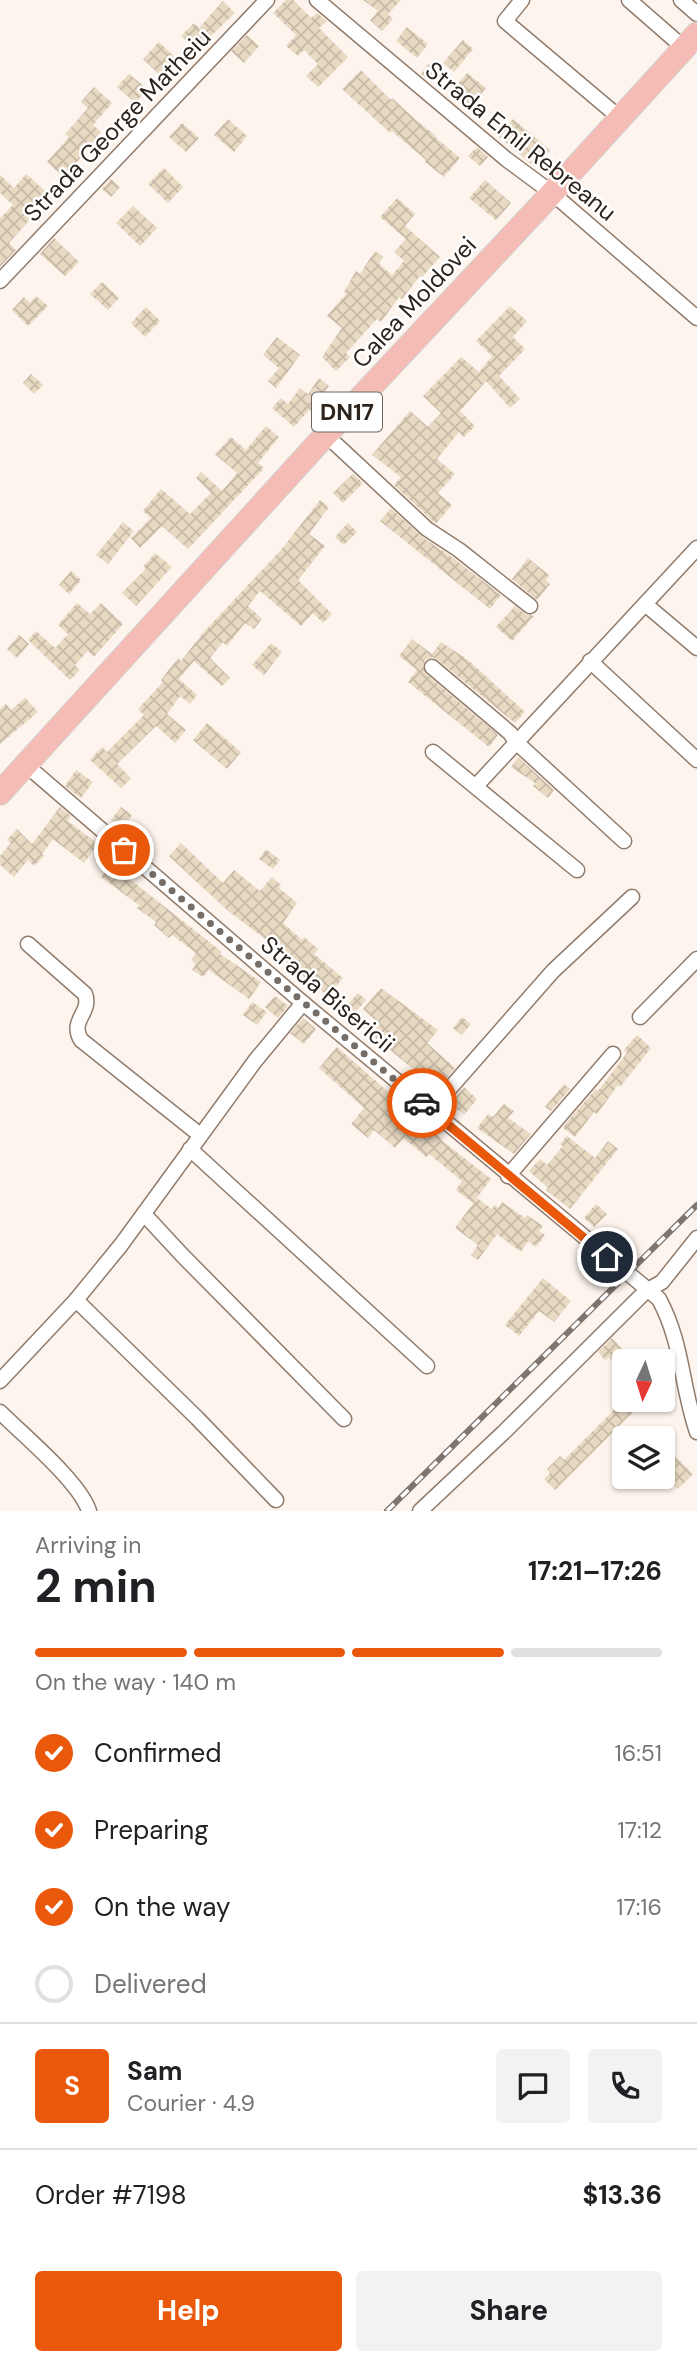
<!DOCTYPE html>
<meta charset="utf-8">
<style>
:root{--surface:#fff;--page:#f2f2f2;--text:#202124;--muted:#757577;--line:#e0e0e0;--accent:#ea580c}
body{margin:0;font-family:"DM Sans",sans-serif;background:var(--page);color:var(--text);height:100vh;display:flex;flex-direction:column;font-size:26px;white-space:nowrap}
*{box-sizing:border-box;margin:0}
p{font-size:23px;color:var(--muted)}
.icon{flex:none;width:38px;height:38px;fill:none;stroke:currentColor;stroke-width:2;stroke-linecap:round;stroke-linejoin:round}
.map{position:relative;height:1511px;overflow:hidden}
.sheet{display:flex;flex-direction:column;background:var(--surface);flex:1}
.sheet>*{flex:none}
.needle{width:46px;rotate:184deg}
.controls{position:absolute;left:612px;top:1349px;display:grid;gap:14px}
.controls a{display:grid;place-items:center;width:63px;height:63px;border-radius:7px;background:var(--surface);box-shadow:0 2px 5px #0004;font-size:35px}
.pin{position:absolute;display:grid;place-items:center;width:60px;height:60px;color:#fff;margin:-30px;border:4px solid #fff;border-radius:50%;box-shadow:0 2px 7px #0007}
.courier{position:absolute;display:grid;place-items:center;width:70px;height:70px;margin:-35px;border:5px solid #ea580c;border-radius:50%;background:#fff;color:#222;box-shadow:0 2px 9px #0007}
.head em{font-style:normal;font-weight:700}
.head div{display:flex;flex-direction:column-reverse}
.head{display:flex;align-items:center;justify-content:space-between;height:119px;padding:0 35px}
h1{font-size:46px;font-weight:700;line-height:52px}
.bar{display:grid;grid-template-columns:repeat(4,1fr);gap:10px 7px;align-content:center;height:84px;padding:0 35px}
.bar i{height:9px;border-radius:5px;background:var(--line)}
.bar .on{background:var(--accent)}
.bar p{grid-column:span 4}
.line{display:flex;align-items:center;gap:18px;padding:0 35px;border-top:2px solid var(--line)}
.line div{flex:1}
.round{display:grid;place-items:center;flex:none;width:74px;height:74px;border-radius:7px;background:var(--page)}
ol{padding:0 35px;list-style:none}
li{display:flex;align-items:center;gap:21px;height:77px}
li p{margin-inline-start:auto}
li .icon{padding:7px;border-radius:50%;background:var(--accent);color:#fff;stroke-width:4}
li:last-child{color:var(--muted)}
li i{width:38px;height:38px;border:4px solid var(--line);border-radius:50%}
.primary-button{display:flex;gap:14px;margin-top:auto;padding:14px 35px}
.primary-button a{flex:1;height:80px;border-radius:7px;background:var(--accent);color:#fff;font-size:28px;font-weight:700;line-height:80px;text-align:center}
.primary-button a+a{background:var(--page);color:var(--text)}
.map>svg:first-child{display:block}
</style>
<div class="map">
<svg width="697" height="1511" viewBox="0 0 697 1511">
<defs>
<pattern id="building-cross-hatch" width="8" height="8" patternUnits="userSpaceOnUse" patternTransform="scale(1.75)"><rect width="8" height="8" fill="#e8d9c2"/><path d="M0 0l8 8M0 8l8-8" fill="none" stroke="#c7baa6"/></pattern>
</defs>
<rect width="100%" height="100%" fill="#fdf4ed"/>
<g fill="url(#building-cross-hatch)">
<path d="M286,0H293L311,18L317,13L327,21L319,28L348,57L318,87L306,76L318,64L304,50L298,56L286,46L296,35L273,13Z"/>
<path d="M363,0H401L388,14L393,19L382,31L370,20L378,11Z"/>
<path d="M223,1L235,13L196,50L181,36L194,23L199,28Z"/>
<path d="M407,27L428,44L417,58L396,41Z"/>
<path d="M247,35L259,46L244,63L231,51Z"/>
<path d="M463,40L473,49L454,72L443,63Z"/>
<path d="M159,42L179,61L163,78L143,59Z"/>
<path d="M428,64L439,71L431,82L421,74Z"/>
<path d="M361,70L391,100L392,98L416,120L436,136L435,137L460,158L444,177L425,162L426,160L392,131L390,133L342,89Z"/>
<path d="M467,73L486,88L471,106L452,91Z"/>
<path d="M129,74L147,89L135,103L117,87Z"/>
<path d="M94,87L112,103L93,125L101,132L64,178L47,162L69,137L65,134L88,108L81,102Z"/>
<path d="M228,119L247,136L234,152L214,135Z"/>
<path d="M513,119L550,150L535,167L498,136Z"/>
<path d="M182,123L199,138L186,152L169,137Z"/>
<path d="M477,147L488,157L480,166L468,156Z"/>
<path d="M164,168L183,187L168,203L148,184Z"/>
<path d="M26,174L51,196L9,243L16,250L0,267V218L13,205L0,193V175L14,188Z"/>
<path d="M111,179L120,187L111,197L102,189Z"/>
<path d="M485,180L511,203L496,220L469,198Z"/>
<path d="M397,198L415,214L405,226L440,257L422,277L420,276L402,299L399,297L381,322L377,319L346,353L350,357L336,371L322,357L342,328L327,316L346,294L344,292L356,271L360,274L375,251L383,257L379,264L392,275L404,261L394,252L406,239L380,217Z"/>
<path d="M133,206L157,228L140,246L116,223Z"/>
<path d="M54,238L79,262L65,276L40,254Z"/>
<path d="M102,282L119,298L108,310L90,294Z"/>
<path d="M36,296L48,306L28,326L12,310L24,297L30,303Z"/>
<path d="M510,306L527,321L513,337L525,349L499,376L520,399L510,408L486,381L460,411L475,426L464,437L459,432L437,459L455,474L438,493L452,505L436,524L394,485L401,477L372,455L410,411L428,427L441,413L423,396L461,357L479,372L492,356L476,341Z"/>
<path d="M146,307L160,321L145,337L131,323Z"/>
<path d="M277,337L300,355L276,388L268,381L279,368L263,355Z"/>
<path d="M31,374L43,385L34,394L23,383Z"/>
<path d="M319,378L329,386L318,401L324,406L317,416L309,410L294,427L272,408L281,398L288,404L300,388L308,394Z"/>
<path d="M266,426L279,437L258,463L264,468L188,549L162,526L140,548L131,538L151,518L143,511L161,489L190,514L211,493L196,478L201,472L222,491L237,473L215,454L231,437L246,450Z"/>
<path d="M353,474L363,483L343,503L333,493Z"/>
<path d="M320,500L329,507L309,534L325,546L298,580L332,614L323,623L313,613L301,626L260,591L248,606L262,619L254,629L245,623L227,646L223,642L210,658L230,678L222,686L194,661L179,679L197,695L190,704L180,696L167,714L186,730L175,743L156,726L117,764L131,778L121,788L90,760L102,747L107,752L144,715L138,709L163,682L161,680L178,658L181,661L203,633L281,550Z"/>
<path d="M391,508L422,537L453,558L501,595L490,609L380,521Z"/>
<path d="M123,522L134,531L108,564L96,555Z"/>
<path d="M348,523L357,532L344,545L335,537Z"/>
<path d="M155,553L172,567L136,606L122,593L146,569L143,567Z"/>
<path d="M528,558L549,575L546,580L550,584L537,600L512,579Z"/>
<path d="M71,571L81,580L69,594L59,585Z"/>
<path d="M77,603L90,614L101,603L123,624L94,657L88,651L75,665L80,670L70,680L28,640L36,631L55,648L68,634L58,625Z"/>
<path d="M515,606L525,614L534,616L512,641L496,627Z"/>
<path d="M19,635L29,644L17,658L7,649Z"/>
<path d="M412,639L432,654L441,642L468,660L525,712L515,723L438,660L433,657L425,660L423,666L426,674L498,735L489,747L408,682L417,670L399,656Z"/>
<path d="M271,643L282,652L264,675L252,665Z"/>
<path d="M25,698L38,712L0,744V709L6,704L11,710Z"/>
<path d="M207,723L241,752L227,769L193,740Z"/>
<path d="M518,757L554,790L548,798L533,786L535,783L511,767Z"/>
<path d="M76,770L93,782L81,798L65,786Z"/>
<path d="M60,807L71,816L68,821L98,844L84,863L53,839L42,854L44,856L34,866L28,860L14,877L0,865V856L11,843L7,840L17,829L32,844Z"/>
<path d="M121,807L132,815L123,829L111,820Z"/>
<path d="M181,843L223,883L234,870L260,891L272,877L281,885L279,888L297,903L283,923L302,940L304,937L318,949L314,954L343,978L328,996L284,960L286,958L264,938L227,910L169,856Z"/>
<path d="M266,849L280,860L273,869L259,859Z"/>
<path d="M114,861L130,874L127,877L222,952L220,954L261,982L249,999L209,970L203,977L192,970L196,964L191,960L196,953L172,935L169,938L154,925L156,922L137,908L139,905L101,877Z"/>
<path d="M381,988L438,1030L427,1043L455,1068L437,1089L371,1034L380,1024L363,1009Z"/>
<path d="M358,993L366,1000L353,1015L345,1008Z"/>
<path d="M275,996L288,1006L278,1018L265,1007Z"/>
<path d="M252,1002L267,1012L257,1025L243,1015Z"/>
<path d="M462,1017L471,1024L462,1035L453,1028Z"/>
<path d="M303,1018L316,1029L304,1044L290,1033Z"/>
<path d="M637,1035L651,1048L620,1087L618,1085L597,1114L594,1112L575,1137L563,1128L566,1123L596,1089L598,1091L627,1053L624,1050Z"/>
<path d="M337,1047L442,1139L441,1140L491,1179L473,1203L456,1190L462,1181L429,1154L426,1157L404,1138L395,1148L374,1130L368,1138L351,1124L364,1108L319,1068Z"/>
<path d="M564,1084L570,1089L551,1111L545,1107Z"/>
<path d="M464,1087L477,1099L464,1115L450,1103Z"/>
<path d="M504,1104L514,1111L508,1118L531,1134L514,1154L477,1128L488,1114L493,1117Z"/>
<path d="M567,1136L595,1158L608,1141L618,1149L570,1209L546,1190L548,1188L529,1171L540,1159L547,1165L563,1146L560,1144Z"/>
<path d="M477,1198L492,1209L495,1205L498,1208L502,1202L525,1218L527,1215L543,1226L539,1231L545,1235L536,1247L528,1241L521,1252L497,1234L478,1260L471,1255L478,1245L455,1228Z"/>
<path d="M596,1204L607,1214L594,1227L584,1218Z"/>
<path d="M543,1278L571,1301L554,1322L539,1311L519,1336L505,1325Z"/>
<path d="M612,1338L623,1350L611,1360L609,1357L605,1360L598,1352Z"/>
<path d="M624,1400H645L555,1490L544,1479L550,1473L547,1469L560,1456L564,1460Z"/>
<path d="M673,1454L693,1474L678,1489L663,1475V1465Z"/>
</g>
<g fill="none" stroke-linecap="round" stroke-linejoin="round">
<defs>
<g id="minor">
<path d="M317,0L506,159L552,193L697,318"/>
<path d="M522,0L505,21L620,118"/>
<path d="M629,0L684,48"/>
<path d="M681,0L697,14"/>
<path d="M0,281L267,0"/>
<path d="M326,435L427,529L459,550L530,606"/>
<path d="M645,604L697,648"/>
<path d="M590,661L697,760"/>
<path d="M432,667L510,733L516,742L624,841"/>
<path d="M433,752L577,870"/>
<path d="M26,765L303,1003L659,1299C683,1344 681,1385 697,1432"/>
<path d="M476,786L697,548"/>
<path d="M28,944L85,994C92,1013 69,1020 81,1040L200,1135"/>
<path d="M640,1017L697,959"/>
<path d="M430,1111L553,971L632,897"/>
<path d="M190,1149L427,1366"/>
<path d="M508,1176L613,1054"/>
<path d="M144,1214L182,1255L344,1419"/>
<path d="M76,1300L197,1418L276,1500"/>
<path d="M0,1381L76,1300L121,1245L255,1061L303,1003"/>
<path d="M0,1412C23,1435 80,1482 89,1511"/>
<path d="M420,1511L503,1433L646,1291L662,1282L697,1238"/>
</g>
<path id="trunk" d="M0,793L321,440L542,204L697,34"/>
</defs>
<use href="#minor" stroke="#917c6c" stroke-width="17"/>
<use href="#trunk" stroke="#d5d3d2" stroke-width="25"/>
<use href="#minor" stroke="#fff" stroke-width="14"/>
<use href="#trunk" stroke="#f4bcb4" stroke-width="23"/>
<defs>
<path id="rail" d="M387,1511L697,1205"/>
</defs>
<use href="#rail" stroke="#7e756f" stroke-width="6"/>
<use href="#rail" stroke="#fff" stroke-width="3.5" stroke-dasharray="10" stroke-linecap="butt"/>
</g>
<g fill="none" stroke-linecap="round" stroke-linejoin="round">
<path stroke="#766d66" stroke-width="7" stroke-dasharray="0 12.6" d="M124,850L422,1103"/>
<path stroke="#ea580c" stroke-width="9" d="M422,1103L607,1257"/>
</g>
<g text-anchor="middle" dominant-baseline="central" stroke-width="5" stroke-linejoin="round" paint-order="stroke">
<rect fill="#fff" stroke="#6c6662" stroke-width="2" x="312" y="392.5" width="70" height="39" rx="5"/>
<g font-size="23" font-weight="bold" fill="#2d241e">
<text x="347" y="412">DN17</text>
</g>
<g font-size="24" fill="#2d241e" stroke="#fff">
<text transform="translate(117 125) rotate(-46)">Strada George Matheiu</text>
<text transform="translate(521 141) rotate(39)">Strada Emil Rebreanu</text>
<text transform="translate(414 302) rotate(-47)">Calea Moldovei</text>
<text transform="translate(328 994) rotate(40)">Strada Bisericii</text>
</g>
</g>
</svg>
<div class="controls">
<a><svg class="needle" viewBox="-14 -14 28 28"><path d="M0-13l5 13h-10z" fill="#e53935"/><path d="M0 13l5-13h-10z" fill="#757577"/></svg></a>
<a><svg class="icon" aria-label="layers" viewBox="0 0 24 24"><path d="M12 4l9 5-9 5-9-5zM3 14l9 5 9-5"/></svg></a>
</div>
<div class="pin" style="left:124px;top:850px;background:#ea580c"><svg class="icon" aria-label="bag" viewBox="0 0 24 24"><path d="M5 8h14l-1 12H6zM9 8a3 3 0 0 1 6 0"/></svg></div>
<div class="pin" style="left:607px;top:1257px;background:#1f2937"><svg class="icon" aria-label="home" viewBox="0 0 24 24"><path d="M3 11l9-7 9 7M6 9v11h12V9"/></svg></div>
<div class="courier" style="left:422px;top:1103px"><svg class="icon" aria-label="car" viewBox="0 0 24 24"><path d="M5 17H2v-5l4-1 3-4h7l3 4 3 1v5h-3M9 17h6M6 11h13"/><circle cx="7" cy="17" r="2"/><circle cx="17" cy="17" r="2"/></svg></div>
</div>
<section class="sheet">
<div class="head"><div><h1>2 min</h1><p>Arriving in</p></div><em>17:21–17:26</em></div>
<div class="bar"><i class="on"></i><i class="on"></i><i class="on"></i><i></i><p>On the way · 140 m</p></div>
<ol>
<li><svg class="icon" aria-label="check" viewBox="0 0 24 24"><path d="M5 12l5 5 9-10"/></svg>Confirmed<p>16:51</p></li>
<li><svg class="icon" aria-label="check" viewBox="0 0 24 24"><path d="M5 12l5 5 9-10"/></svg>Preparing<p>17:12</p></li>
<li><svg class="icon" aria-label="check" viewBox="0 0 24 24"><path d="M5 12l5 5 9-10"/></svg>On the way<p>17:16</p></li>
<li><i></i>Delivered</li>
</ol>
<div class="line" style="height:126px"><b class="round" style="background:var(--accent);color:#fff">S</b><div><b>Sam</b><p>Courier · 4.9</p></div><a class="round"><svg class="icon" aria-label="chat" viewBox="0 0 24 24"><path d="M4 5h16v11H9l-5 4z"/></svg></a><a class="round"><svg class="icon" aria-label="phone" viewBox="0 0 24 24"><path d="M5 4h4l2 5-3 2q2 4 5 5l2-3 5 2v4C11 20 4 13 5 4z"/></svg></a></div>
<div class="line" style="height:91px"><div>Order #7198</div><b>$13.36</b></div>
<div class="primary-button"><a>Help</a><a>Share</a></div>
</section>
